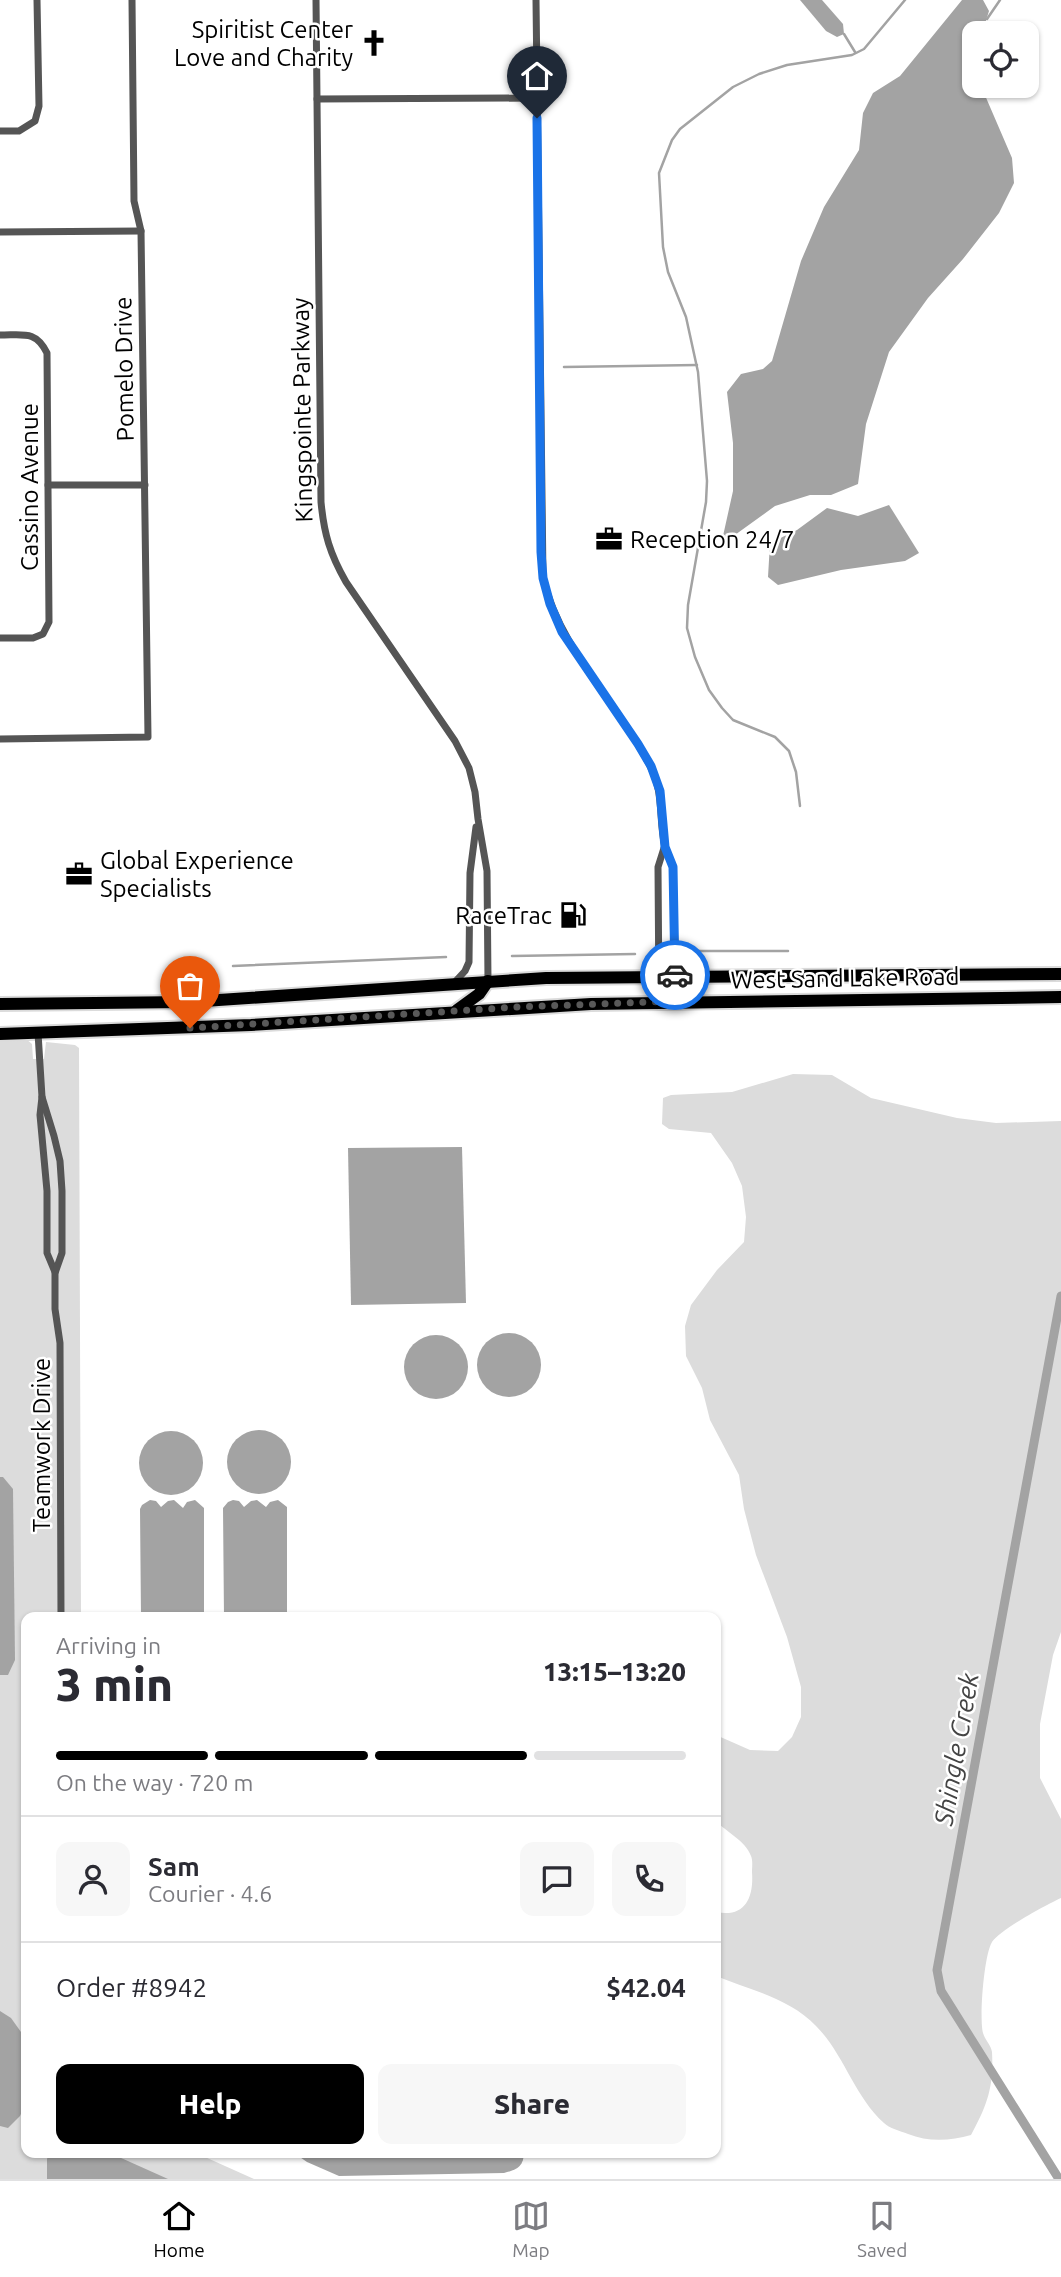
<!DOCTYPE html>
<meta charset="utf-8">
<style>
:root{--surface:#fff;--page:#f7f7f7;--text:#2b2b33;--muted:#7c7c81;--line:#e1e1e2;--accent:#000}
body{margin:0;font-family:Ubuntu,sans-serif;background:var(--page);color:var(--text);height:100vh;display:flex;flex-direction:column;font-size:26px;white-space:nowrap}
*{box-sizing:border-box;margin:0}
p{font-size:23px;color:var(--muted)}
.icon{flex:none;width:38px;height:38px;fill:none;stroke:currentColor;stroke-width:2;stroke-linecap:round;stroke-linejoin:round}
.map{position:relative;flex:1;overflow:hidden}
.panel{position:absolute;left:21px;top:1612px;width:700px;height:546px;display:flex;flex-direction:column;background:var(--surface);border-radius:14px;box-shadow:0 2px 5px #0004}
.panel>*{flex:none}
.fabs{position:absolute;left:962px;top:21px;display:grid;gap:14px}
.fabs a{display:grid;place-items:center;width:77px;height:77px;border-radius:14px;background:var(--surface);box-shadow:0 2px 5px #0004;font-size:35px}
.pin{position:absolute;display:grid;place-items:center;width:60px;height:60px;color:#fff;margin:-72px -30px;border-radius:50% 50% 50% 0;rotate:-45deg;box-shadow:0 0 7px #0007}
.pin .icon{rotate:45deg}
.courier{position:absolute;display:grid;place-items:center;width:70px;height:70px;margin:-35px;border:5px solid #1a73e8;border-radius:50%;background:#fff;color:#222;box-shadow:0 2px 9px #0007}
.headline em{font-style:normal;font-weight:800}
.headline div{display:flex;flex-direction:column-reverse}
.headline{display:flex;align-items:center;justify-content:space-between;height:119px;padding:0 35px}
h1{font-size:46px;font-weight:800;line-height:52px}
.bar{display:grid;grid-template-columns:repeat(4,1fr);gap:10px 7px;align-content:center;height:84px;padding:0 35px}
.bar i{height:9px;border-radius:5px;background:var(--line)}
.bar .current{background:var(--accent)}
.bar p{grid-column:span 4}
.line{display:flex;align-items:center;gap:18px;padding:0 35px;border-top:2px solid var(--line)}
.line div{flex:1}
.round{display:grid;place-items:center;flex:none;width:74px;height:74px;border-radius:14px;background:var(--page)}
.button{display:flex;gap:14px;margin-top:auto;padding:14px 35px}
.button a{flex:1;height:80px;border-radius:14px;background:var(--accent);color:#fff;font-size:28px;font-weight:800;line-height:80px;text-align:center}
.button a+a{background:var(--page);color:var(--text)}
.dock{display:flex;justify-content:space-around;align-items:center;height:98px;border-top:2px solid var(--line);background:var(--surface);font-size:19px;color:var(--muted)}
.dock a{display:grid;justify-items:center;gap:4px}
.dock .current{color:var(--accent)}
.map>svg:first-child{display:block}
</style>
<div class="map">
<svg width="1061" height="2179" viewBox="0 0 1061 2179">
<rect width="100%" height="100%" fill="#fff"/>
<g fill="#dcdcdc">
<path d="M0,1039H26L32,1044L33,1059H44L46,1042L75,1045L79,1048L81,1617H26V2152L196,2153L254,2179H0Z"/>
<path d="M793,1074L832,1075L871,1098L957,1118L996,1123L1061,1121V1632L1053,1655L1040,1724V1778L1061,1819V1898C1046,1905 1001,1929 992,1942C984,1955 979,2018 983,2033C985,2040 991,2045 992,2052C994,2087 987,2106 971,2135C950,2141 928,2142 908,2134C900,2131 889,2128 884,2123C854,2096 844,2054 816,2026C789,1998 750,1990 716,1976V1912C744,1918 754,1899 752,1872C752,1868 753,1860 751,1856C745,1840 726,1832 716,1821V1735L750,1750L778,1751L792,1737L801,1717V1687L787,1637L756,1555L744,1509L739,1475L710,1420L702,1388L686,1356L685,1326L691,1305L717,1270L744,1242L746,1217L742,1186L732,1163L711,1133L669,1129L662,1124L663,1098L671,1095L732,1092Z"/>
</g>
<g fill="#a3a3a3">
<path d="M800,0H822L843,24L844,34L837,37L826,31Z"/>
<path d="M962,0H983L989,11L982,33H975V86H981L1012,158L1014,183L999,213L963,259L928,298L889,352L866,424L858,484L831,495H810L775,506L721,545L733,491V443L727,392L741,374L763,369L772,361L801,261L824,207L859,150L863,113L873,93L900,76Z"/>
<path d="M889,505L919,553L905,561L841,570L778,585L768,577L770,543L797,530L827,508L858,516Z"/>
<path d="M462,1147L466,1303L351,1305L348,1148Z"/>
<circle cx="509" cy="1365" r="32"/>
<circle cx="436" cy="1367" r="32"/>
<circle cx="259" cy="1462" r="32"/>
<circle cx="171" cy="1463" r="32"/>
<path d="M0,1477H3L13,1489L15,1660L8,1675H0Z"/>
<path d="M150,1500L156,1501L161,1507L168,1501L174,1500L183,1508L187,1502L195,1500L204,1508V1617H141L140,1509L142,1505Z"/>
<path d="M233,1500L239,1501L244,1507L251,1501L257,1500L266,1507L270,1502L278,1500L287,1507V1617H224L223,1508L228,1502Z"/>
<path d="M0,2011L11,2018L26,2039V2103L20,2116L8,2128L0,2126Z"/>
<path d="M524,2152C524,2167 516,2170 504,2173L339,2176L307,2162L294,2153Z"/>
<path d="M110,2153L168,2179H47V2159L49,2153Z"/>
</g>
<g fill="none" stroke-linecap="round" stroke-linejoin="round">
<g stroke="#a3a3a3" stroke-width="2.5">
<path d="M987,19L1000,0"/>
<path d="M844,34L855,52"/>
<path d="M564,367L697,365"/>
<path d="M800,806L796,772L789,751L775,737L733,720L722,708L709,690L695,657L687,628L688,605L706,502L707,481L698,372L686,317L668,272L663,247L659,173L672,140L680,129L733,87L759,74L787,65L852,55L864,49L905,0"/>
<path d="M691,951H788"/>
<path d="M512,956L635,954"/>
<path d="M233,966L446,957"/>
</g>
<path stroke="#a3a3a3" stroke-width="9" d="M1059,2179L941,1991L937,1970L1061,1296"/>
<defs>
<g id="primary">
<path d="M0,1004L189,1002L546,978L1061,974"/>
<path d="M457,1010L479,994L488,981"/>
<path d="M0,1034L251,1025L591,1004L1061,997"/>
</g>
</defs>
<use href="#primary" stroke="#dbdbdb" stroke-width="16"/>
<g stroke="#555" stroke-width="7">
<path d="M316,0L321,502C324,534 330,554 346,582L455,741L469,768L475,792L478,819L487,871L488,981"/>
<path d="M536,0L543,578C561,651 615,699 649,764C665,793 658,818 665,847C667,854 670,861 673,867L676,1001"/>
<path d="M317,99L537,98"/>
<path d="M0,131H19L35,121L39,106L37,0"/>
<path d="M0,232L141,231"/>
<path d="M0,335C23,335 36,330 47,353L49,622L43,634L33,638H0"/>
<path d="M48,485H145"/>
<path d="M0,739L148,737L141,231L134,201L132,0"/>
<path d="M454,983L465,971L469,962L470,873L476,827"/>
<path d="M659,1002L658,867L664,848"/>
<path d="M38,1033L42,1097L40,1115L47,1191V1253L55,1272"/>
<path d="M42,1097L54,1136L60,1161L62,1191V1253L55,1273V1309L60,1343L61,1617"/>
</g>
<use href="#primary" stroke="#000" stroke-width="12"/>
</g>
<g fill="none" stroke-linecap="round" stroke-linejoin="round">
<path stroke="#595959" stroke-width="7" stroke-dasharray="0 12.6" d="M190,1028L518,1007L676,1001L675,975"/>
<path stroke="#1a73e8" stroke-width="9" d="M537,118L541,552L543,578L550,604L562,632L638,744L651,766L660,791L665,847L673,867L675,975"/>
</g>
<defs>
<symbol id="church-bare" viewBox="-9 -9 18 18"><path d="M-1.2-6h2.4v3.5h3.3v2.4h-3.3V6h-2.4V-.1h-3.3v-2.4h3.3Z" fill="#000" stroke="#fff" stroke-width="2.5" paint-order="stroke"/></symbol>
<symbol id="office-bare" viewBox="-9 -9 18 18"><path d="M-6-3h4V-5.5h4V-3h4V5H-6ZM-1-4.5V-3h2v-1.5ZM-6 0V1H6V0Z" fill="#000" stroke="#fff" stroke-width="2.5" paint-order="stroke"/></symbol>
<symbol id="fuel-bare" viewBox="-9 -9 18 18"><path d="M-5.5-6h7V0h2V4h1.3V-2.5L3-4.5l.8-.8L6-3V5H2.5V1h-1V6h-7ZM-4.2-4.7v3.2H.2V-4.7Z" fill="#000" stroke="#fff" stroke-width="2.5" paint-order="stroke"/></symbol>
</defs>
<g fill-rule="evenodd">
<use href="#church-bare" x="355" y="24" width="38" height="38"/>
<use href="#office-bare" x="590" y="520" width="38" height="38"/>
<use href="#office-bare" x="60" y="855" width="38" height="38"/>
<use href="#fuel-bare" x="554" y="896" width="38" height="38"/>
</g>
<g text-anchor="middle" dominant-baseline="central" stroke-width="5" stroke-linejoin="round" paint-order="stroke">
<g font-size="24" fill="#000" stroke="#fff" text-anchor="end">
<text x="353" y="29">Spiritist Center<tspan x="353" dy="28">Love and Charity</tspan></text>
<text x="630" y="539" text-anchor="start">Reception 24/7</text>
<text x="100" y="860" text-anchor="start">Global Experience<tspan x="100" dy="28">Specialists</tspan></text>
<text x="552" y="915">RaceTrac</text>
</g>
<g font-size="24" fill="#000" stroke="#fff">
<text transform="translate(124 369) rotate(-91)">Pomelo Drive</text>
<text transform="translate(302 410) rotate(-91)">Kingspointe Parkway</text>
<text transform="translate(29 487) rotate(-90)">Cassino Avenue</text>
<text transform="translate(845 978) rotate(-1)">West Sand Lake Road</text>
<text transform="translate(41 1445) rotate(-90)">Teamwork Drive</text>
</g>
<g font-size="26" font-style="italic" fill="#444" stroke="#fff">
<text transform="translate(956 1749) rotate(-80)">Shingle Creek</text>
</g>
</g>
</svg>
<div class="fabs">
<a><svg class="icon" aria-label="locate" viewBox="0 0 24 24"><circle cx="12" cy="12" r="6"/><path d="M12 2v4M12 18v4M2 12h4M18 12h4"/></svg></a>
</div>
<div class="pin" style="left:190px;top:1028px;background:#ea580c"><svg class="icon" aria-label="bag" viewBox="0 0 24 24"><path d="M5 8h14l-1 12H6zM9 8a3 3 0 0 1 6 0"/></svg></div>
<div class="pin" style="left:537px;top:118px;background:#1f2937"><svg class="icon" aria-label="home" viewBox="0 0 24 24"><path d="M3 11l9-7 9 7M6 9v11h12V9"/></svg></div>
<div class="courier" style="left:675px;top:975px"><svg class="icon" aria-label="car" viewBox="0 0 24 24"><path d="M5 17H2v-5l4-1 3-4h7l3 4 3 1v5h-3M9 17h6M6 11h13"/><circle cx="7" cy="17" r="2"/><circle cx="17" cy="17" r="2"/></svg></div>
<section class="panel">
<div class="headline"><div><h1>3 min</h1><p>Arriving in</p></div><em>13:15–13:20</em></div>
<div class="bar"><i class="current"></i><i class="current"></i><i class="current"></i><i></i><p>On the way · 720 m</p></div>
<div class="line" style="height:126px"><a class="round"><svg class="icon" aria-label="person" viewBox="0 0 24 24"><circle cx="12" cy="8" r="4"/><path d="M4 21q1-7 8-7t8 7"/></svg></a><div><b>Sam</b><p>Courier · 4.6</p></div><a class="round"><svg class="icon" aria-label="chat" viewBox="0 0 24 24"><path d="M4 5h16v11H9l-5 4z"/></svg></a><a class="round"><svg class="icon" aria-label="phone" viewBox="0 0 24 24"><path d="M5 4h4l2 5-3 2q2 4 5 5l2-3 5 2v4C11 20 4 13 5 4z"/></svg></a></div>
<div class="line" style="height:91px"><div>Order #8942</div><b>$42.04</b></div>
<div class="button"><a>Help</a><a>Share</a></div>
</section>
</div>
<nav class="dock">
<a class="current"><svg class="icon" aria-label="home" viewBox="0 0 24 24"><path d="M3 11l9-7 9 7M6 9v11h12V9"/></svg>Home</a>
<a><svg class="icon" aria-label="map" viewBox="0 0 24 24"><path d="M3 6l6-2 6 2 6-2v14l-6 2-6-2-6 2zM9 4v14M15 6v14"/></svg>Map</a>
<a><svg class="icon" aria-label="saved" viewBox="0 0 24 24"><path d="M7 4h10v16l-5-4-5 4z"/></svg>Saved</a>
</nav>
